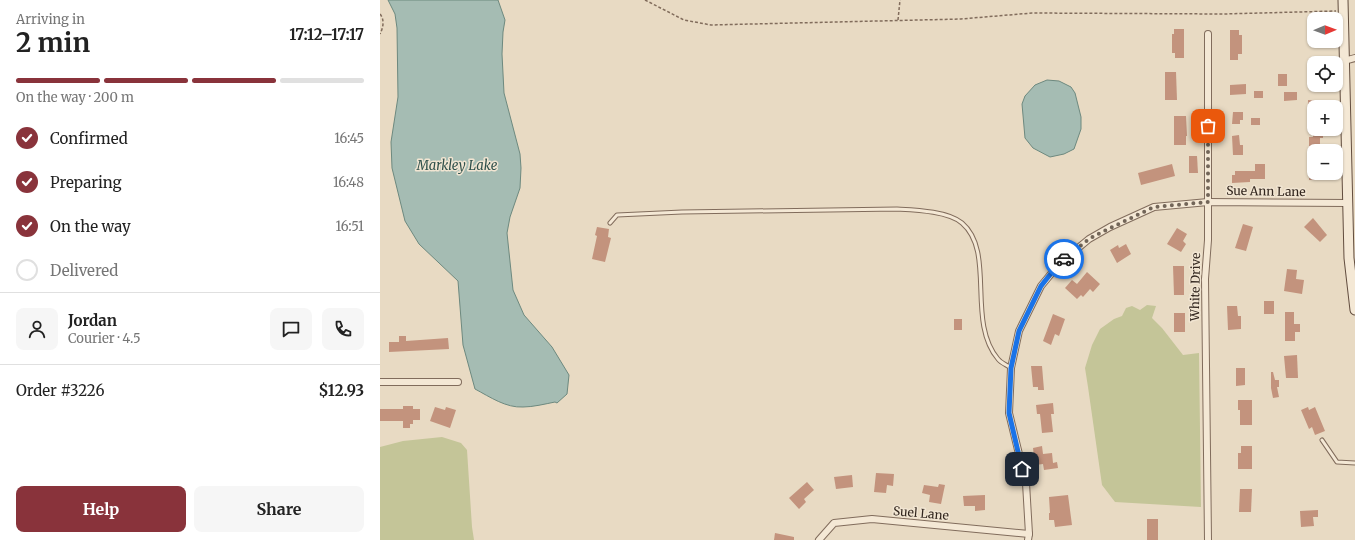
<!DOCTYPE html>
<meta charset="utf-8">
<style>
:root{--surface:#fff;--page:#f6f6f6;--text:#222;--muted:#767676;--line:#e0e0e0;--accent:#89333b}
body{margin:0;font-family:Merriweather,serif;background:var(--page);color:var(--text);height:100vh;display:flex;flex-direction:column;font-size:15px;white-space:nowrap}
*{box-sizing:border-box;margin:0}
p{font-size:13px;color:var(--muted)}
.icon{flex:none;width:22px;height:22px;fill:none;stroke:currentColor;stroke-width:2;stroke-linecap:round;stroke-linejoin:round}
.map{position:relative;flex:1;overflow:hidden}
.side{display:flex;flex-direction:column;background:var(--surface);width:380px}
.side>*{flex:none}
.needle{width:26px;rotate:89deg}
.controls{position:absolute;left:927px;top:12px;display:grid;gap:8px}
.controls a{display:grid;place-items:center;width:36px;height:36px;border-radius:8px;background:var(--surface);box-shadow:0 1px 3px #0004;font-size:20px}
.pin{position:absolute;display:grid;place-items:center;width:34px;height:34px;color:#fff;margin:-17px;border-radius:8px;box-shadow:0 2px 6px #0006}
.courier{position:absolute;display:grid;place-items:center;width:40px;height:40px;margin:-20px;border:3px solid #1a73e8;border-radius:50%;background:#fff;color:#222;box-shadow:0 1px 5px #0007}
.head em{font-style:normal;font-weight:700}
.head div{display:flex;flex-direction:column-reverse}
.head{display:flex;align-items:center;justify-content:space-between;height:68px;padding:0 16px}
h1{font-size:26px;font-weight:700;line-height:30px}
.bar{display:grid;grid-template-columns:repeat(4,1fr);gap:6px 4px;align-content:center;height:48px;padding:0 16px}
.bar i{height:5px;border-radius:3px;background:var(--line)}
.bar .on{background:var(--accent)}
.bar p{grid-column:span 4}
.line{display:flex;align-items:center;gap:10px;padding:0 16px;border-top:1px solid var(--line)}
.line div{flex:1}
.round{display:grid;place-items:center;flex:none;width:42px;height:42px;border-radius:8px;background:var(--page)}
ol{padding:0 16px;list-style:none}
li{display:flex;align-items:center;gap:12px;height:44px}
li p{margin-inline-start:auto}
li .icon{padding:4px;border-radius:50%;background:var(--accent);color:#fff;stroke-width:4}
li:last-child{color:var(--muted)}
li i{width:22px;height:22px;border:2px solid var(--line);border-radius:50%}
.cta{display:flex;gap:8px;margin-top:auto;padding:8px 16px}
.cta a{flex:1;height:46px;border-radius:8px;background:var(--accent);color:#fff;font-size:16px;font-weight:700;line-height:46px;text-align:center}
.cta a+a{background:var(--page);color:var(--text)}
main{display:flex;flex:1;min-height:0}
.map>svg:first-child{display:block}
</style>
<main>
<section class="side">
<div class="head"><div><h1>2 min</h1><p>Arriving in</p></div><em>17:12–17:17</em></div>
<div class="bar"><i class="on"></i><i class="on"></i><i class="on"></i><i></i><p>On the way · 200 m</p></div>
<ol>
<li><svg class="icon" aria-label="check" viewBox="0 0 24 24"><path d="M5 12l5 5 9-10"/></svg>Confirmed<p>16:45</p></li>
<li><svg class="icon" aria-label="check" viewBox="0 0 24 24"><path d="M5 12l5 5 9-10"/></svg>Preparing<p>16:48</p></li>
<li><svg class="icon" aria-label="check" viewBox="0 0 24 24"><path d="M5 12l5 5 9-10"/></svg>On the way<p>16:51</p></li>
<li><i></i>Delivered</li>
</ol>
<div class="line" style="height:72px"><a class="round"><svg class="icon" aria-label="person" viewBox="0 0 24 24"><circle cx="12" cy="8" r="4"/><path d="M4 21q1-7 8-7t8 7"/></svg></a><div><b>Jordan</b><p>Courier · 4.5</p></div><a class="round"><svg class="icon" aria-label="chat" viewBox="0 0 24 24"><path d="M4 5h16v11H9l-5 4z"/></svg></a><a class="round"><svg class="icon" aria-label="phone" viewBox="0 0 24 24"><path d="M5 4h4l2 5-3 2q2 4 5 5l2-3 5 2v4C11 20 4 13 5 4z"/></svg></a></div>
<div class="line" style="height:52px"><div>Order #3226</div><b>$12.93</b></div>
<div class="cta"><a>Help</a><a>Share</a></div>
</section>
<div class="map">
<svg width="975" height="540" viewBox="0 0 975 540">
<rect width="100%" height="100%" fill="#e8dac3"/>
<g fill="#c4c598">
<path d="M767,305L776,306L772,318L782,328L803,355L819,353L821,507L735,502L722,485L708,387L705,368L712,345L720,329L734,319L742,316L746,308L752,306L760,310Z"/>
<path d="M62,437L81,443L87,450L92,527L94,540H0V447L23,441Z"/>
</g>
<g fill="#a5bcb3" stroke="#6d897f">
<path d="M8,0H118L125,20L123,32L122,54L124,93L140,154L141,168L140,188L130,217L127,233L133,290L144,315L172,347L189,375L187,394L177,403L175,402C165,404 153,407 143,407C126,408 110,397 95,389L83,345L78,281L39,244L25,221L12,168L11,142L18,97L17,28L15,14Z"/>
<path d="M667,80L679,81L691,87L695,93L701,117V129L694,149L684,154L670,157L653,148L645,138L642,104L645,96L655,85Z"/>
</g>
<g fill="#c3937d">
<path d="M794,29H804V58H795V53H792V34H794Z"/>
<path d="M850,30H859V35H862V54H858V60H850Z"/>
<path d="M785,72H796L797,100H785Z"/>
<rect x="898" y="74" width="9" height="12"/>
<path d="M866,84V94L850,95V85Z"/>
<rect x="874" y="91" width="9" height="7"/>
<path d="M904,92H917V100L904,101Z"/>
<path d="M928,100L940,101V107H934V117H928Z"/>
<path d="M853,112H863V120H860V124H852Z"/>
<path d="M794,116H806L807,136H806V145H794Z"/>
<rect x="871" y="118" width="9" height="7"/>
<path d="M933,129H943V138H940V151H929V137H933Z"/>
<path d="M859,135L860,145H863V155H853L852,136Z"/>
<path d="M809,156H817L818,173H809Z"/>
<path d="M792,164L795,176L761,185L758,173Z"/>
<path d="M875,164H885V179H870V182L852,183V175H855V171H875Z"/>
<rect x="929" y="173" width="10" height="7"/>
<path d="M933,218L947,235L940,242L924,227Z"/>
<path d="M863,224L873,227L866,251L855,248Z"/>
<path d="M217,227L229,229L228,237L231,238L225,262L212,259L217,236L215,235Z"/>
<path d="M797,228L807,234L803,241L806,244L801,252L787,244Z"/>
<path d="M746,244L751,254L737,263L730,250L738,245L739,248Z"/>
<path d="M793,266H804V295H794Z"/>
<path d="M907,269L917,270L916,279L924,280L922,294L904,291Z"/>
<path d="M707,272L720,284L713,292L710,289L703,297L701,295L697,299L685,288L692,280L697,284Z"/>
<rect x="884" y="301" width="10" height="13"/>
<path d="M847,306H857L858,316H861V329L848,330Z"/>
<path d="M905,312H914V324H920V332H915V341H905Z"/>
<rect x="794" y="313" width="11" height="19"/>
<path d="M673,314L685,319L679,336L675,334L671,345L663,341Z"/>
<rect x="574" y="319" width="8" height="11"/>
<path d="M19,336H26V341L68,338L69,349L9,352V342H19Z"/>
<path d="M917,355L918,378H906L904,356Z"/>
<path d="M651,366H662L664,390H658V387H653Z"/>
<path d="M856,368H865V385L856,386Z"/>
<path d="M891,372H893L895,380H899V387H897L899,397L893,398L891,388Z"/>
<path d="M858,400H872V425H860V410H858Z"/>
<path d="M673,403L674,414H671L673,432L662,433L660,414H657L656,405Z"/>
<path d="M23,406H33V409H40V420H33V424H30V428H23V421H0V409H23Z"/>
<path d="M55,407L65,410L66,407L76,410L70,428L50,421Z"/>
<path d="M928,407L929,410L935,407L945,431L935,435L932,427L929,429L921,410Z"/>
<path d="M662,446L663,454L672,453L673,463L677,462L678,468L664,470L663,464L655,465L653,448Z"/>
<path d="M861,446H872V469H858V453H861Z"/>
<path d="M496,473L514,474L513,486L507,485L506,493L494,492Z"/>
<path d="M472,475L473,487L456,489L454,477Z"/>
<path d="M427,482L434,490L424,499L426,502L419,509L409,498Z"/>
<path d="M559,484L565,485L561,504L549,502L550,495L542,493L544,485L558,487Z"/>
<path d="M860,489H872L871,512H859Z"/>
<path d="M605,495V510L595,511V506H584L583,496Z"/>
<path d="M688,495L692,525L675,527L674,520H669V513H670L669,497Z"/>
<path d="M938,510V517H933L934,526L921,527L920,511Z"/>
<rect x="767" y="519" width="11" height="21"/>
<path d="M395,533L414,537V540H394Z"/>
</g>
<g fill="none" stroke-linecap="round" stroke-linejoin="round">
<defs>
<g id="lane">
<path d="M230,223L237,215L302,212L517,209C535,210 568,211 582,223C616,252 586,321 618,359C621,363 627,365 631,368"/>
<path d="M942,440L957,462L975,463"/>
</g>
<g id="street">
<path d="M964,61L975,58"/>
<path d="M0,382H78"/>
<path d="M439,540L454,523L492,519L649,534"/>
<path d="M648,540L649,534L646,483L629,413L631,368L639,331L661,286L680,263L709,239L730,227L774,207L828,202L967,203"/>
<path d="M828,540L825,279L828,240V34"/>
</g>
<path id="secondary" d="M963,0L969,258L975,310"/>
</defs>
<use href="#lane" stroke="#816c5c" stroke-width="5"/>
<use href="#street" stroke="#816c5c" stroke-width="8"/>
<use href="#secondary" stroke="#624d3f" stroke-width="11"/>
<g stroke="#816c5c" stroke-width="1.5" stroke-dasharray="3 2" stroke-linecap="butt">
<path d="M265,0L304,20L331,25L581,19L652,13L843,14L956,11"/>
<path d="M0,14C5,20 3,28 0,34"/>
<path d="M518,20L520,0"/>
</g>
<use href="#lane" stroke="#f4e8d5" stroke-width="3"/>
<use href="#street" stroke="#f4e8d5" stroke-width="6"/>
<use href="#secondary" stroke="#f4e8d5" stroke-width="9"/>
</g>
<g fill="none" stroke-linecap="round" stroke-linejoin="round">
<path stroke="#726558" stroke-width="4" stroke-dasharray="0 7.2" d="M684,259L709,239L720,233L774,207L828,202V126"/>
<path stroke="#1a73e8" stroke-width="5" d="M642,469L629,413L631,368L639,331L661,286L680,262L684,259"/>
</g>
<g text-anchor="middle" dominant-baseline="central" stroke-width="3" stroke-linejoin="round" paint-order="stroke">
<g font-size="12" fill="#32261e" stroke="#f1e5d2">
<text transform="translate(886 191) rotate(1)">Sue Ann Lane</text>
<text transform="translate(815 287) rotate(-89)">White Drive</text>
<text transform="translate(541 513) rotate(5)">Suel Lane</text>
</g>
<g font-size="13" font-style="italic" fill="#2f504b" stroke="#f1e5d2">
<text x="77" y="165">Markley Lake</text>
</g>
</g>
</svg>
<div class="controls">
<a><svg class="needle" viewBox="-14 -14 28 28"><path d="M0-13l5 13h-10z" fill="#e53935"/><path d="M0 13l5-13h-10z" fill="#767676"/></svg></a>
<a><svg class="icon" aria-label="locate" viewBox="0 0 24 24"><circle cx="12" cy="12" r="6"/><path d="M12 2v4M12 18v4M2 12h4M18 12h4"/></svg></a>
<a>+</a>
<a>−</a>
</div>
<div class="pin" style="left:828px;top:126px;background:#ea580c"><svg class="icon" aria-label="bag" viewBox="0 0 24 24"><path d="M5 8h14l-1 12H6zM9 8a3 3 0 0 1 6 0"/></svg></div>
<div class="pin" style="left:642px;top:469px;background:#1f2937"><svg class="icon" aria-label="home" viewBox="0 0 24 24"><path d="M3 11l9-7 9 7M6 9v11h12V9"/></svg></div>
<div class="courier" style="left:684px;top:259px"><svg class="icon" aria-label="car" viewBox="0 0 24 24"><path d="M5 17H2v-5l4-1 3-4h7l3 4 3 1v5h-3M9 17h6M6 11h13"/><circle cx="7" cy="17" r="2"/><circle cx="17" cy="17" r="2"/></svg></div>
</div>
</main>
